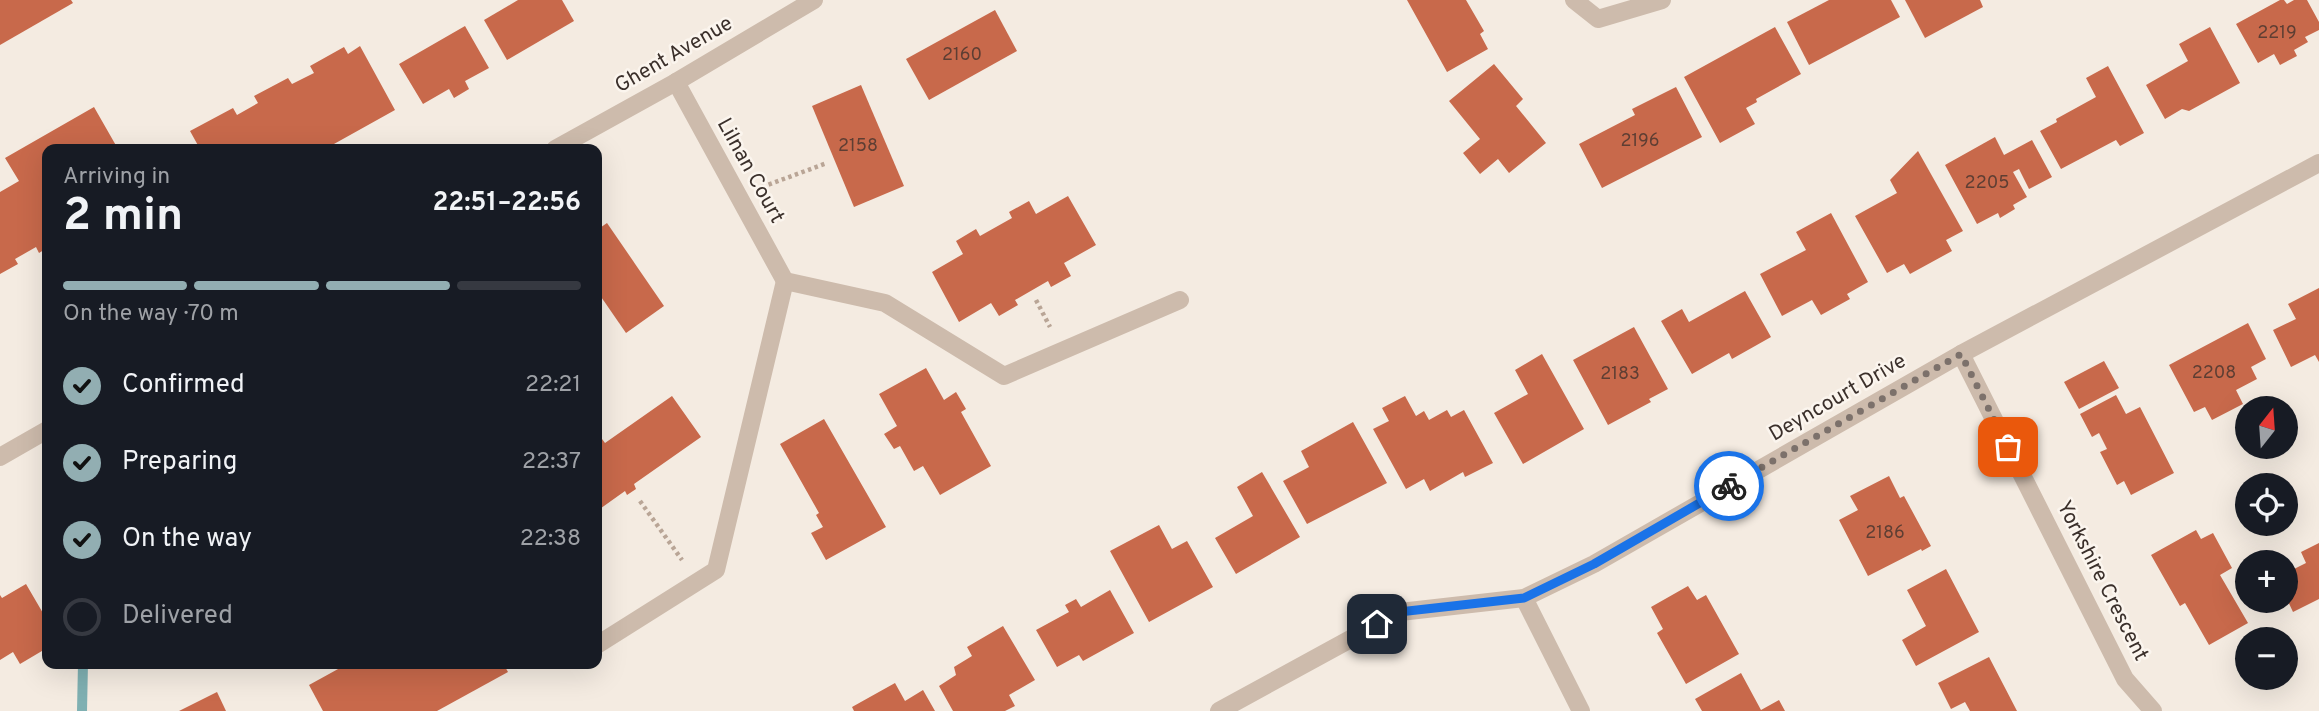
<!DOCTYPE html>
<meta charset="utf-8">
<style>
:root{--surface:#171b24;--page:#20242c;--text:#f1f3f6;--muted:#9ea1a6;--line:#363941;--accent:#92aeb2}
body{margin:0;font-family:Overpass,sans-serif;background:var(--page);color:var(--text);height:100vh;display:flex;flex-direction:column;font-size:26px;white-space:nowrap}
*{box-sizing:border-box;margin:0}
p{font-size:23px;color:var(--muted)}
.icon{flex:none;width:38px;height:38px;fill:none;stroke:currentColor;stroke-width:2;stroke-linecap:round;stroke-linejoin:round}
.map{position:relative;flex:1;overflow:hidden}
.side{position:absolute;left:42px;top:144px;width:560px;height:525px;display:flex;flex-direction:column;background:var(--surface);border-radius:14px;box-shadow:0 7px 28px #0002}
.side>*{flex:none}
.needle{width:46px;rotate:17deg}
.fabs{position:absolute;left:2235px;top:396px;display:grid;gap:14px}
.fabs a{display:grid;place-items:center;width:63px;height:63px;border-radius:50%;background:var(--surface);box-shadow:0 7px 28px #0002;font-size:35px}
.pin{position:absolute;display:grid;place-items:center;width:60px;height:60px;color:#fff;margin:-30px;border-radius:14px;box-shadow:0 4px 10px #0006}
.courier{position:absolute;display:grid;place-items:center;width:70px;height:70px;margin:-35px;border:5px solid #1a73e8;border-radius:50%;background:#fff;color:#222;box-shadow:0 2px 9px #0007}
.overview em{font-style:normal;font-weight:700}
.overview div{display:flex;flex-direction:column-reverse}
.overview{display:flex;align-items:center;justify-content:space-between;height:119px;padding:0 21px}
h1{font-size:46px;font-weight:700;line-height:52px}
.bar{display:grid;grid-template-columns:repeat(4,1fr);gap:10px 7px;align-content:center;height:84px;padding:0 21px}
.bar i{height:9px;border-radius:5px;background:var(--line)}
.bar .active{background:var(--accent)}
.bar p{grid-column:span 4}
ol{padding:0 21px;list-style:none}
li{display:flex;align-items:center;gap:21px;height:77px}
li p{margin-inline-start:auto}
li .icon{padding:7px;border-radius:50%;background:var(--accent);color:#111;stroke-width:4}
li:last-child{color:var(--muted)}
li i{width:38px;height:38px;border:4px solid var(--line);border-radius:50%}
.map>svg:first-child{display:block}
</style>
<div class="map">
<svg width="2319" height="711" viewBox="0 0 2319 711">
<rect width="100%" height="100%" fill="#f4ebe1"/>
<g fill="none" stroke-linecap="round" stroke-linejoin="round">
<path stroke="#7fb0b2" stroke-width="10" d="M82,711L83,663"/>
</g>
<g fill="#c8694b">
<path d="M0,0H71L73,3L0,45Z"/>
<path d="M518,0H562L574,21L507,60L484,20Z"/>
<path d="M1407,0H1466L1484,31L1480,34L1488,49L1447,72Z"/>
<path d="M1829,0H1891L1900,17L1809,65L1787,22Z"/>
<path d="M1905,0H1980L1983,7L1925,38Z"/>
<path d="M2280,0H2284L2287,4L2294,0H2307L2319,22V30L2305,37L2308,42L2294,50L2297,56L2280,65L2274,54L2258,63L2236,24Z"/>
<path d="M995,10L1017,51L929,100L906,59Z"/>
<path d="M465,26L489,68L465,81L469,89L454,98L449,89L423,104L399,64Z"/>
<path d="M1775,27L1801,74L1756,99L1757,102L1746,108L1755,124L1720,143L1684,77Z"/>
<path d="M2210,27L2240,83L2189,111L2182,109L2165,119L2146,85L2188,61L2179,44Z"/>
<path d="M360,46L395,110L325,149H200L190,131L233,108L237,115L258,103L254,96L288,78L292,84L314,73L310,66L344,47L348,54Z"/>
<path d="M1494,64L1523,99L1516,106L1546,143L1509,173L1498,159L1480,174L1463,153L1480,139L1449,101Z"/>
<path d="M2108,66L2144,133L2120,146L2116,140L2061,169L2040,131L2057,122L2056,119L2096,97L2086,78Z"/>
<path d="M861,85L904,186L854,207L812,106Z"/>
<path d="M1676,87L1702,137L1602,188L1579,144L1635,115L1632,109Z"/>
<path d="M94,107L118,149H47V248L39,253L36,247L15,259L18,264L0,274V192L19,181L5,158Z"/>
<path d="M1995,137L2004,155L2032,140L2052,177L2029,189L2019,169L2013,172L2027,197L2013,205L2015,209L2000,218L1998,213L1977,224L1945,165Z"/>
<path d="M1918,151L1963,231L1946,240L1952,251L1910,274L1904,264L1887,273L1855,216L1897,193L1890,180Z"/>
<path d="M1068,196L1096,245L1064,263L1071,276L1051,287L1048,281L1015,300L1018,305L999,316L991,303L959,322L932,272L963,254L956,241L976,229L980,236L1012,218L1009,212L1029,201L1036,214Z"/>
<path d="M1831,213L1868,282L1847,294L1850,299L1821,315L1812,300L1782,316L1760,274L1806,250L1796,232Z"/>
<path d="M607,223L664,306L626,333L597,291V230Z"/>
<path d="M2319,288V362L2315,355L2291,367L2273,330L2296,319L2288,304Z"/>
<path d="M1745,291L1771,337L1732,359L1729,353L1692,374L1661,321L1682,309L1689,322Z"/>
<path d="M2248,323L2266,359L2251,367L2257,379L2236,390L2243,404L2212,420L2205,407L2194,412L2169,365Z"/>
<path d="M1634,327L1668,389L1649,399L1651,402L1608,425L1573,360Z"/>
<path d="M1542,354L1584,429L1523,464L1494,413L1528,394L1515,370Z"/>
<path d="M2104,361L2119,388L2079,409L2064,382Z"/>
<path d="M926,368L944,400L956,392L966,409L961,412L991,466L940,495L923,466L914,471L900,446L894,449L884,434L897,426L879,394Z"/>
<path d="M2116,395L2126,414L2140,407L2174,473L2131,495L2124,481L2117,485L2100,452L2107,449L2099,433L2092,437L2080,414Z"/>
<path d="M672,396L701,437L634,484L636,489L627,495L625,491L597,511V443L602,439L605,443Z"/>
<path d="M1405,396L1416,416L1424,411L1429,420L1447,410L1451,417L1464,410L1493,463L1465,477L1463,472L1430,491L1424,479L1406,489L1373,429L1389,421L1382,408Z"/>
<path d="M824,419L886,527L826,560L811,533L823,527L816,515L819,513L780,444Z"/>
<path d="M1353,422L1387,483L1307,524L1283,481L1309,467L1301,451Z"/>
<path d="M1262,472L1300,537L1236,574L1215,538L1253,516L1237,487Z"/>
<path d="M1889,476L1900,498L1904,496L1931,546L1922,551L1921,549L1868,576L1839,520L1858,510L1850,496Z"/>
<path d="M1159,525L1172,549L1187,541L1213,587L1149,622L1110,551Z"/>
<path d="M2196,530L2201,539L2213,533L2232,568L2220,575L2248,623L2209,645L2185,603L2180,606L2151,555Z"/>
<path d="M2319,543V599L2293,612L2286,597V573L2306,563L2301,552Z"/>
<path d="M1946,569L1979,632L1916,666L1902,640L1926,626L1907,590Z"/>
<path d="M26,584L47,620V648L20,664L13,652L0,660V595L2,598Z"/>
<path d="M1688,586L1697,600L1706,595L1739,654L1686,684L1657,633L1663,629L1651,607Z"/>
<path d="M1110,590L1134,633L1083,661L1079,655L1057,667L1036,630L1069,612L1065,605L1076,599L1081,607Z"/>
<path d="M1003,626L1035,680L1009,695L1015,706L1005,711H953L939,686L956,675L954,667L972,656L967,647Z"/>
<path d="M1989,657L2017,711H1970L1965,702L1951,709L1938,683Z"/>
<path d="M349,663H503L508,672L437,711H323L309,685Z"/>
<path d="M1741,673L1761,710L1779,700L1785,711H1702L1695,699Z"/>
<path d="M895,683L905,701L923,690L935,711H854L852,707Z"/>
<path d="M217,692L226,711H179Z"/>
</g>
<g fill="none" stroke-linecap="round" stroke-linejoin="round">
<g stroke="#b9a596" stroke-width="4.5" stroke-dasharray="3.5 3.5" stroke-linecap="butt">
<path d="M762,187L827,163"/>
<path d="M1036,300L1050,327"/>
<path d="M640,501L682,560"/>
</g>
<g stroke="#cdbbac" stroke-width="18">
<path d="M1574,0L1598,19L1662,0"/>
<path d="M676,82L785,281"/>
<path d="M555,149L676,82L814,0"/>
<path d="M1961,354L2125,679L2153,711"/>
<path d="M0,457L47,430"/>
<path d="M1524,598L1581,711"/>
<path d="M597,645L716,570L785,281L885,303L1004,376L1180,300"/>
<path d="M1219,711L1400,612L1524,598L1594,564L1961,354L2319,163"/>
</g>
</g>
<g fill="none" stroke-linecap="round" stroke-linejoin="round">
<path stroke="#7c716b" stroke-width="7" stroke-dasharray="0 12.6" d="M1729,486L1961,354L2008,447"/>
<path stroke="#1a73e8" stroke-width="9" d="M1377,624L1399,612L1524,598L1594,564L1729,486"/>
</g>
<g text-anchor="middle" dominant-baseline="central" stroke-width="5" stroke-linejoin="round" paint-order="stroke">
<g font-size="18" fill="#5e3e33">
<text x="2277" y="33">2219</text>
<text x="962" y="55">2160</text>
<text x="1640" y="141">2196</text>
<text x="858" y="146">2158</text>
<text x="1987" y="183">2205</text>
<text x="2214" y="373">2208</text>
<text x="1620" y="374">2183</text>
<text x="1885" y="533">2186</text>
</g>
<g font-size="21" fill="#3b302b" stroke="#fbf5ee">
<text transform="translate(674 55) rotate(-30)">Ghent Avenue</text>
<text transform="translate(750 171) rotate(61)">Lilnan Court</text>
<text transform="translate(1838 398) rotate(-30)">Deyncourt Drive</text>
<text transform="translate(2102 581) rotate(63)">Yorkshire Crescent</text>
</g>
</g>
</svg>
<div class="fabs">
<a><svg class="needle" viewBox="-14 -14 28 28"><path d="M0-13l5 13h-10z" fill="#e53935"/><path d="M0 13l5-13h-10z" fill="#9ea1a6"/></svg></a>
<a><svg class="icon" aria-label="locate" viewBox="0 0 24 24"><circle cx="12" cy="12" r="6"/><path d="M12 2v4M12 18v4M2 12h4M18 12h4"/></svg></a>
<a>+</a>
<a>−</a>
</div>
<div class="pin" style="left:2008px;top:447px;background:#ea580c"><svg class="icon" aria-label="bag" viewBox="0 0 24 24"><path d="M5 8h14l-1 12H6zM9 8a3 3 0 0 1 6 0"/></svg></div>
<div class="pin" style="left:1377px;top:624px;background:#1f2937"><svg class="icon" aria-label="home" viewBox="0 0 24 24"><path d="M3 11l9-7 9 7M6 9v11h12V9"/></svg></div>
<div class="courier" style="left:1729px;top:486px"><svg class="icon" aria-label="bike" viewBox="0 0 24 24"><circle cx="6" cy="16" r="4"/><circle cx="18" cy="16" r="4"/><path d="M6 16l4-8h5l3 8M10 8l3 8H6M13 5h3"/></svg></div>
<section class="side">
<div class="overview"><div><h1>2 min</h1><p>Arriving in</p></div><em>22:51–22:56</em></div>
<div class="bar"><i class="active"></i><i class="active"></i><i class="active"></i><i></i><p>On the way · 70 m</p></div>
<ol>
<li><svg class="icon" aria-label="check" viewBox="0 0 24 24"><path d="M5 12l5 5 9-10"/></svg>Confirmed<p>22:21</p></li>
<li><svg class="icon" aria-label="check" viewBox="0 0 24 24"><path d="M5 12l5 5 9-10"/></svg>Preparing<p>22:37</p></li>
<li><svg class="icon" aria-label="check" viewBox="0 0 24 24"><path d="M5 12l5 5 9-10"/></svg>On the way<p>22:38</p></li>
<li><i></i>Delivered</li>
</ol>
</section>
</div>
